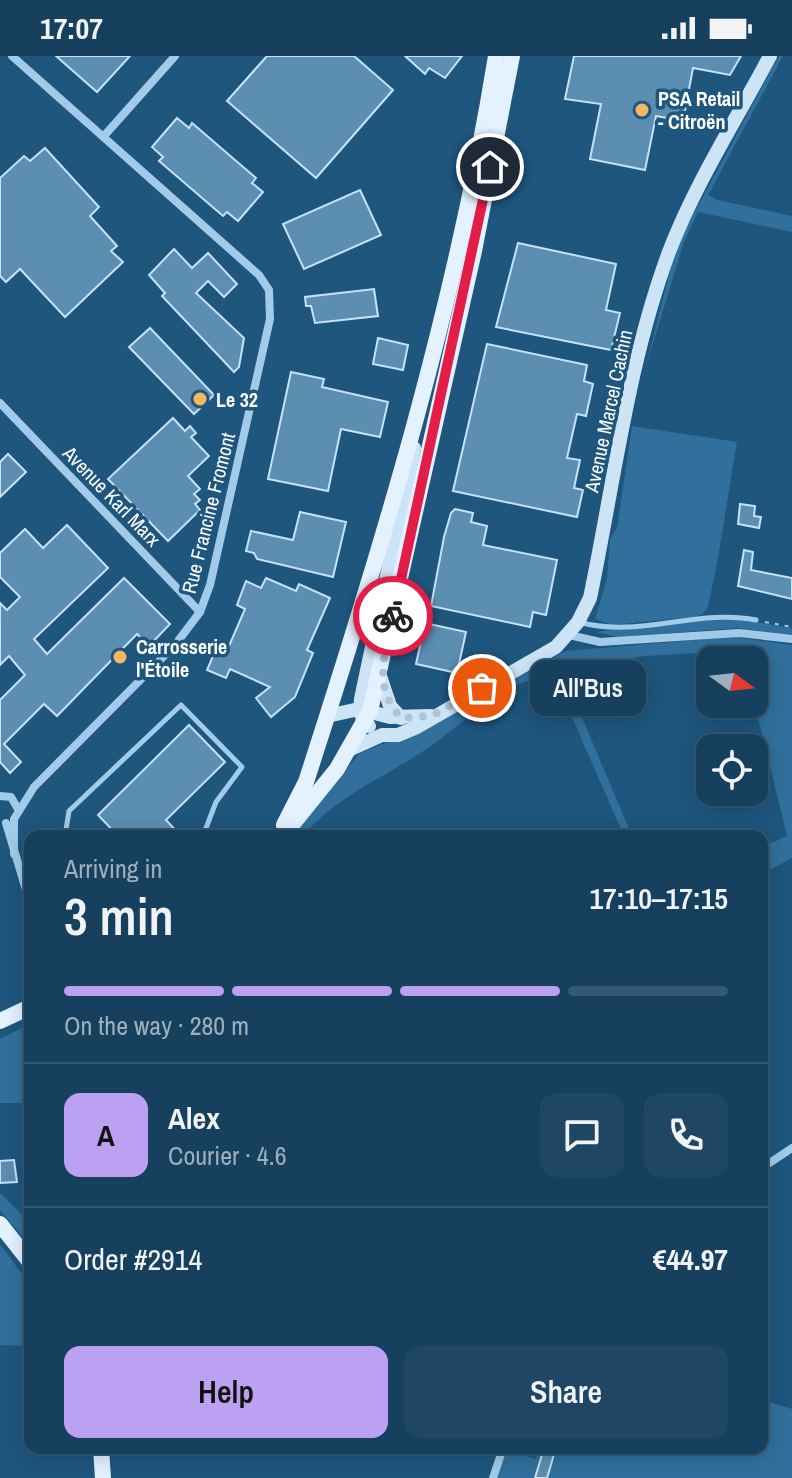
<!DOCTYPE html>
<meta charset="utf-8">
<style>
:root{--surface:#16405e;--page:#1f4764;--text:#f1f3f6;--muted:#9eafbc;--line:#355973;--accent:#bca0f2}
body{margin:0;font-family:"Archivo Narrow",sans-serif;background:var(--page);color:var(--text);height:100vh;display:flex;flex-direction:column;font-size:30px;white-space:nowrap}
*{box-sizing:border-box;margin:0}
p{font-size:26px;color:var(--muted)}
.icon{flex:none;width:44px;height:44px;fill:none;stroke:currentColor;stroke-width:2;stroke-linecap:round;stroke-linejoin:round}
.map{position:relative;flex:1;overflow:hidden}
.sheet{position:absolute;left:24px;top:774px;width:744px;height:624px;display:flex;flex-direction:column;background:var(--surface);border-radius:16px;box-shadow:0 4px 20px #0003,0 0 0 2px var(--line)}
.sheet>*{flex:none}
.needle{width:52px;rotate:105deg}
.fabs{position:absolute;left:696px;top:590px;display:grid;gap:16px}
.fabs a{display:grid;place-items:center;width:72px;height:72px;border-radius:16px;background:var(--surface);box-shadow:0 4px 20px #0003,0 0 0 2px var(--line);font-size:40px}
.pin{position:absolute;display:grid;place-items:center;width:68px;height:68px;color:#fff;margin:-34px;border:4px solid #fff;border-radius:50%;box-shadow:0 2px 8px #0007}
.courier{position:absolute;display:grid;place-items:center;width:80px;height:80px;margin:-40px;border:6px solid #e11d48;border-radius:50%;background:#fff;color:#222;box-shadow:0 2px 10px #0007}
.bubble{position:absolute;height:56px;border-radius:16px;background:var(--surface);box-shadow:0 4px 20px #0003,0 0 0 2px var(--line);font-size:26px;font-weight:600;line-height:56px;text-align:center}
.head em{font-style:normal;font-weight:600}
.head div{display:flex;flex-direction:column-reverse}
.head{display:flex;align-items:center;justify-content:space-between;height:136px;padding:0 40px}
h1{font-size:52px;font-weight:600;line-height:60px}
.bar{display:grid;grid-template-columns:repeat(4,1fr);gap:12px 8px;align-content:center;height:96px;padding:0 40px}
.bar i{height:10px;border-radius:6px;background:var(--line)}
.bar .on{background:var(--accent)}
.bar p{grid-column:span 4}
.line{display:flex;align-items:center;gap:20px;padding:0 40px;border-top:2px solid var(--line)}
.line div{flex:1}
.round{display:grid;place-items:center;flex:none;width:84px;height:84px;border-radius:16px;background:var(--page)}
.button{display:flex;gap:16px;margin-top:auto;padding:16px 40px}
.button a{flex:1;height:92px;border-radius:16px;background:var(--accent);color:#111;font-size:32px;font-weight:600;line-height:92px;text-align:center}
.button a+a{background:var(--page);color:var(--text)}
.status{display:flex;justify-content:space-between;align-items:center;height:56px;padding:0 40px;background:var(--surface);direction:ltr}
.status svg{height:22px;fill:currentColor}
.map>svg:first-child{display:block}
</style>
<div class="status"><b>17:07</b><svg viewBox="0 0 49 12"><path d="M0 12V9h3v3zM5 12V6h3v6zM10 12V3h3v9zM15 12V0h3v12zM26 1h20v11H26zM47 4h2v5h-2z"/></svg></div>
<div class="map">
<svg width="792" height="1422" viewBox="0 0 792 1422">
<rect width="100%" height="100%" fill="#1e567e"/>
<g fill="#31709c">
<path d="M779,0H783L708,139L717,144L792,160V176L698,156L684,186L646,310L670,215L686,172Z"/>
<path d="M632,370L737,386C727,442 721,495 708,550L704,557L694,561L611,569L595,563L607,523L610,483L617,472Z"/>
<path d="M709,564H744L792,572V580L738,572L618,581L595,576Z"/>
<path d="M734,581L792,589V802L762,818V791L787,780L754,645V604H744L741,596L733,595L644,600L562,614L632,780H624L553,618C500,627 469,663 428,692C381,724 344,735 302,780H293L359,698L459,655L565,595Z"/>
<path d="M30,968V1047H0V983Z"/>
<path d="M0,1137L30,1166V1190L0,1154Z"/>
<path d="M0,1188L30,1229V1290L0,1289Z"/>
<path d="M762,1344L792,1353V1422H547L558,1394L545,1392H762Z"/>
<path d="M536,1392H543L535,1422H495L506,1395L536,1403Z"/>
</g>
<g fill="#5c8eb2" stroke="#c5e2f6" stroke-width="2">
<path d="M56,0H130L97,36Z"/>
<path d="M267,0H354L393,34L316,122L227,45Z"/>
<path d="M405,0H462L445,22L429,12L425,18Z"/>
<path d="M574,0H741L730,19L693,12L683,65L656,60L645,114L590,103L601,48L565,43Z"/>
<path d="M177,62L189,72L192,67L256,122L252,127L263,136L238,165L227,156L223,160L159,105L163,101L152,91Z"/>
<path d="M45,92L99,151L90,160L117,190L111,195L123,206L65,261L20,213L6,226L0,220V122L24,100L30,105Z"/>
<path d="M360,134L381,179L304,213L283,168Z"/>
<path d="M518,187L616,208L606,254L620,257L611,294L496,271Z"/>
<path d="M174,193L192,212L208,197L237,228L224,241L208,225L196,237L244,282L239,311L234,316L162,240L165,237L149,219Z"/>
<path d="M374,233L378,260L315,267L311,250H306L305,241Z"/>
<path d="M150,272L214,339L194,358L129,291Z"/>
<path d="M378,282L408,289L403,314L373,308Z"/>
<path d="M487,288L587,309L584,325L593,328L586,360L577,358L567,402L580,404L574,432L583,434L577,461L453,435Z"/>
<path d="M291,316L324,323L322,331L388,346L380,381L341,373L328,435L268,423Z"/>
<path d="M173,362L185,375L190,370L196,377L191,381L209,400L188,420L200,433L194,438L200,444L195,448L200,454L168,485L108,423Z"/>
<path d="M8,398L26,416L0,441V406Z"/>
<path d="M740,448L755,450L754,460L761,461L759,472L738,468Z"/>
<path d="M455,453L473,457L471,466L487,470L483,489L557,504L546,559L533,556L530,571L431,550L444,481L451,457Z"/>
<path d="M300,456L346,466L333,521L257,503L254,497L246,495L251,475L293,484Z"/>
<path d="M67,469L108,512L34,583L47,598L124,522L170,568L149,590L137,578L57,660L44,648L4,688L21,706L10,717L0,706V644L25,619L9,600L0,609V547L7,554L20,541L0,521V497L25,473L43,492Z"/>
<path d="M744,494L753,496L751,514L792,522V543L738,530Z"/>
<path d="M266,522L296,535L299,528L330,542L307,594L313,597L295,641L271,661L256,642L270,631L230,613L226,622L207,614L219,586L229,590L245,553L237,549L246,525L261,532Z"/>
<path d="M425,567L466,576L457,617L416,608Z"/>
<path d="M189,669L225,706L166,764L181,780H118L98,759Z"/>
<path d="M14,1104L17,1126L0,1127V1105Z"/>
<path d="M544,1392H556L547,1422H535Z"/>
</g>
<g fill="none" stroke-linecap="round" stroke-linejoin="round">
<path stroke="#a1cbe8" stroke-width="2" stroke-dasharray="4 6" stroke-linecap="butt" d="M765,566L792,571"/>
<g stroke="#a1cbe8" stroke-width="5">
<path d="M579,566C637,583 698,552 756,564"/>
<path d="M65,780L69,755L181,649L242,711L216,746L203,780"/>
</g>
<g stroke="#a1cbe8" stroke-width="8">
<path d="M12,0L259,219L269,234L270,263L210,529L200,556L175,589L34,731L14,763V798"/>
<path d="M104,80L175,0"/>
<path d="M0,347L200,556"/>
<path d="M569,579L600,586L739,577L792,583"/>
<path d="M0,740L11,741L18,753"/>
<path d="M6,767L30,847"/>
<path d="M762,1112L792,1092"/>
<path d="M493,1422L503,1392"/>
</g>
<g stroke="#cce4f6" stroke-width="14">
<path d="M380,620L390,650L401,662"/>
<path d="M327,660L359,653L390,661L431,660"/>
<path d="M369,670C360,664 360,653 361,643L414,392"/>
<path d="M349,694L382,679H398L417,671L556,591L578,566L590,542C614,427 628,306 669,196C695,128 736,64 770,0"/>
</g>
<g stroke="#e4f1fe" stroke-width="16">
<path d="M284,769L306,726C383,488 456,248 496,0"/>
<path d="M283,780L337,713L370,655L474,195L512,0"/>
<path d="M0,965L30,951"/>
<path d="M0,1168L30,1206"/>
<path d="M101,1392L103,1422"/>
</g>
</g>
<g fill="none" stroke-linecap="round" stroke-linejoin="round">
<path stroke="#b0c4d2" stroke-width="8" stroke-dasharray="0 14.4" d="M393,560C385,598 372,630 401,662L431,660L482,632"/>
<path stroke="#e11d48" stroke-width="10" d="M393,560L490,111"/>
</g>
<g fill="#f6b661" stroke="#1e567e" stroke-width="3">
<circle cx="642" cy="54" r="8"/>
<circle cx="200" cy="343" r="8"/>
<circle cx="120" cy="601" r="8"/>
</g>
<g text-anchor="middle" dominant-baseline="central" stroke-width="7" stroke-linejoin="round" paint-order="stroke">
<g font-size="20" font-weight="bold" fill="#fff" stroke="#1e567e" text-anchor="start">
<text x="658" y="42">PSA Retail<tspan x="658" dy="23">- Citroën</tspan></text>
<text x="216" y="343">Le 32</text>
<text x="136" y="590">Carrosserie<tspan x="136" dy="23">l'Étoile</tspan></text>
</g>
<g font-size="20" fill="#fff" stroke="#1e567e">
<text transform="translate(608 355) rotate(-78)">Avenue Marcel Cachin</text>
<text transform="translate(112 440) rotate(46)">Avenue Karl Marx</text>
<text transform="translate(208 457) rotate(-76)">Rue Francine Fromont</text>
</g>
</g>
</svg>
<div class="fabs">
<a><svg class="needle" viewBox="-14 -14 28 28"><path d="M0-13l5 13h-10z" fill="#e53935"/><path d="M0 13l5-13h-10z" fill="#9eafbc"/></svg></a>
<a><svg class="icon" aria-label="locate" viewBox="0 0 24 24"><circle cx="12" cy="12" r="6"/><path d="M12 2v4M12 18v4M2 12h4M18 12h4"/></svg></a>
</div>
<div class="pin" style="left:482px;top:632px;background:#ea580c"><svg class="icon" aria-label="bag" viewBox="0 0 24 24"><path d="M5 8h14l-1 12H6zM9 8a3 3 0 0 1 6 0"/></svg></div>
<div class="pin" style="left:490px;top:111px;background:#1f2937"><svg class="icon" aria-label="home" viewBox="0 0 24 24"><path d="M3 11l9-7 9 7M6 9v11h12V9"/></svg></div>
<div class="courier" style="left:393px;top:560px"><svg class="icon" aria-label="bike" viewBox="0 0 24 24"><circle cx="6" cy="16" r="4"/><circle cx="18" cy="16" r="4"/><path d="M6 16l4-8h5l3 8M10 8l3 8H6M13 5h3"/></svg></div>
<div class="bubble" style="left:530px;top:604px;width:116px">All'Bus</div>
<section class="sheet">
<div class="head"><div><h1>3 min</h1><p>Arriving in</p></div><em>17:10–17:15</em></div>
<div class="bar"><i class="on"></i><i class="on"></i><i class="on"></i><i></i><p>On the way · 280 m</p></div>
<div class="line" style="height:144px"><b class="round" style="background:var(--accent);color:#111">A</b><div><b>Alex</b><p>Courier · 4.6</p></div><a class="round"><svg class="icon" aria-label="chat" viewBox="0 0 24 24"><path d="M4 5h16v11H9l-5 4z"/></svg></a><a class="round"><svg class="icon" aria-label="phone" viewBox="0 0 24 24"><path d="M5 4h4l2 5-3 2q2 4 5 5l2-3 5 2v4C11 20 4 13 5 4z"/></svg></a></div>
<div class="line" style="height:104px"><div>Order #2914</div><b>€44.97</b></div>
<div class="button"><a>Help</a><a>Share</a></div>
</section>
</div>
